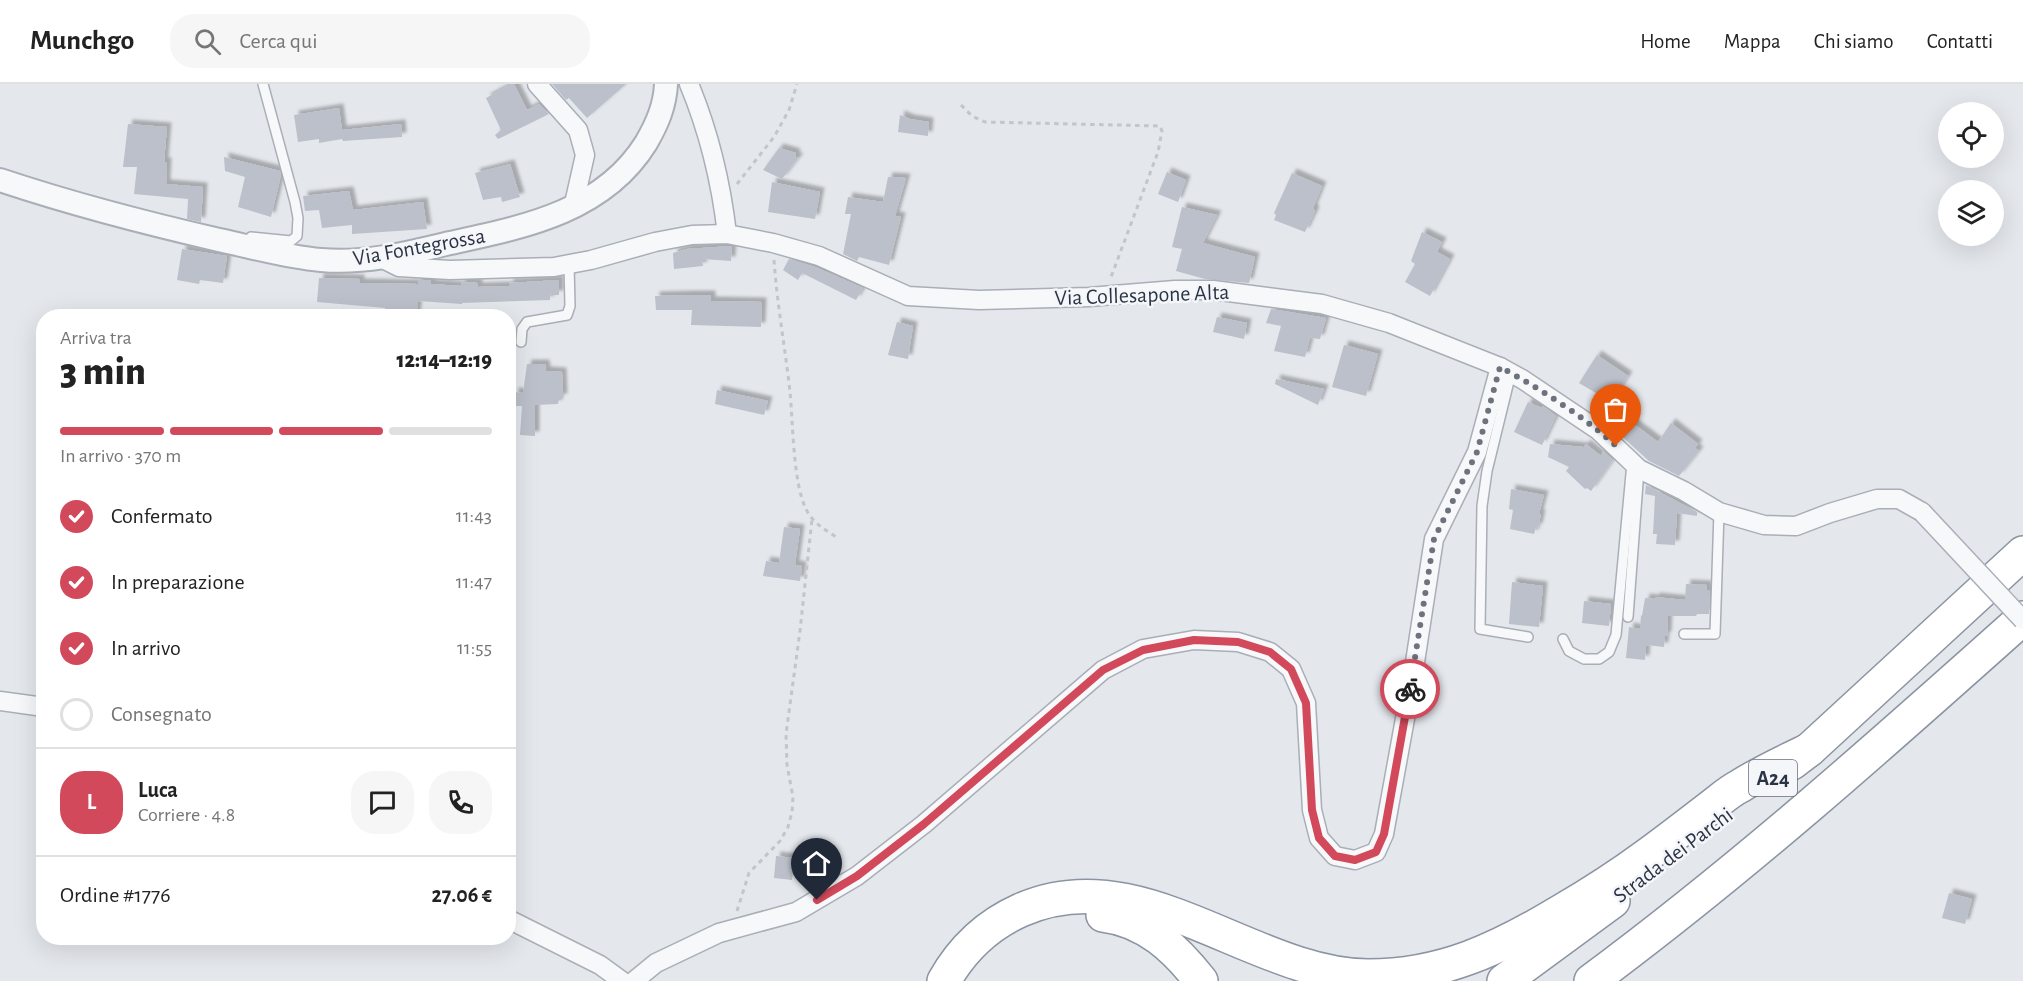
<!DOCTYPE html>
<html lang="it">
<meta charset="utf-8">
<style>
:root{--surface:#fff;--page:#f6f6f6;--text:#222;--muted:#767676;--line:#e0e0e0;--accent:#d1495b}
body{margin:0;font-family:"Alegreya Sans",sans-serif;background:var(--page);color:var(--text);height:100vh;display:flex;flex-direction:column;font-size:22px;white-space:nowrap}
*{box-sizing:border-box;margin:0}
p{font-size:20px;color:var(--muted)}
.icon{flex:none;width:33px;height:33px;fill:none;stroke:currentColor;stroke-width:2;stroke-linecap:round;stroke-linejoin:round}
.map{position:relative;flex:1;overflow:hidden}
.drawer{position:absolute;left:36px;top:225px;width:480px;height:636px;display:flex;flex-direction:column;background:var(--surface);border-radius:24px;box-shadow:0 6px 24px #0002}
.drawer>*{flex:none}
.buttons{position:absolute;left:1938px;top:18px;display:grid;gap:12px}
.buttons a{display:grid;place-items:center;width:66px;height:66px;border-radius:50%;background:var(--surface);box-shadow:0 6px 24px #0002;font-size:30px}
.pin{position:absolute;display:grid;place-items:center;width:51px;height:51px;color:#fff;margin:-62px -26px;border-radius:50% 50% 50% 0;rotate:-45deg;box-shadow:0 0 6px #0007}
.pin .icon{rotate:45deg}
.courier{position:absolute;display:grid;place-items:center;width:60px;height:60px;margin:-30px;border:4px solid #d1495b;border-radius:50%;background:#fff;color:#222;box-shadow:0 2px 8px #0007}
.summary em{font-style:normal;font-weight:800}
.summary div{display:flex;flex-direction:column-reverse}
.summary{display:flex;align-items:center;justify-content:space-between;height:102px;padding:0 24px}
h1{font-size:39px;font-weight:800;line-height:45px}
.bar{display:grid;grid-template-columns:repeat(4,1fr);gap:9px 6px;align-content:center;height:72px;padding:0 24px}
.bar i{height:8px;border-radius:4px;background:var(--line)}
.bar .on{background:var(--accent)}
.bar p{grid-column:span 4}
.line{display:flex;align-items:center;gap:15px;padding:0 24px;border-top:2px solid var(--line)}
.line div{flex:1}
.round{display:grid;place-items:center;flex:none;width:63px;height:63px;border-radius:24px;background:var(--page)}
ol{padding:0 24px;list-style:none}
li{display:flex;align-items:center;gap:18px;height:66px}
li p{margin-inline-start:auto}
li .icon{padding:6px;border-radius:50%;background:var(--accent);color:#fff;stroke-width:4}
li:last-child{color:var(--muted)}
li i{width:33px;height:33px;border:3px solid var(--line);border-radius:50%}
header{display:flex;align-items:center;gap:36px;box-sizing:border-box;height:84px;padding:0 30px;background:var(--surface);border-bottom:2px solid var(--line)}
header strong{font-size:28px}
nav{display:flex;gap:33px;margin-inline-start:auto;font-size:21px}
.search{width:420px;height:54px;background:var(--page);display:flex;align-items:center;gap:15px;box-sizing:border-box;padding:0 21px;border-radius:24px;color:var(--muted);font-size:22px}
.map>svg:first-child{display:block}
</style>
<header>
<strong>Munchgo</strong>
<div class="search"><svg class="icon" aria-label="search" viewBox="0 0 24 24"><circle cx="10" cy="10" r="6"/><path d="M15 15l6 6"/></svg>Cerca qui</div>
<nav><a>Home</a><a>Mappa</a><a>Chi siamo</a><a>Contatti</a></nav>
</header>
<div class="map">
<svg width="2023" height="897" viewBox="0 0 2023 897">
<defs>
<filter id="shadow"><feDropShadow dx="4.5" dy="-4.5" stdDeviation="1.5" flood-color="#0004"/></filter>
</defs>
<rect width="100%" height="100%" fill="#e4e7ec"/>
<g fill="#bbc0ca" filter="url(#shadow)">
<path d="M512,0H514L527,26L539,20L549,30L498,55L495,51L501,46L486,14Z"/>
<path d="M552,0H626L587,34L569,14L566,16Z"/>
<path d="M339,24L342,46L401,40L402,53L343,57L342,55L319,59V55L298,58L294,31Z"/>
<path d="M900,31L910,35L929,38L928,52L898,48Z"/>
<path d="M128,40L167,43L164,78H167L166,100L203,103L201,138L187,135L188,115L134,110L137,83H123Z"/>
<path d="M779,64L796,69L795,73H799L782,95L763,86Z"/>
<path d="M224,73L280,87L281,91L271,133L238,123L245,93L225,87Z"/>
<path d="M510,80L520,113L502,118L501,113L483,116L475,89Z"/>
<path d="M1167,88L1186,96L1178,118L1158,110Z"/>
<path d="M1292,89L1322,102L1313,124L1315,127L1305,148L1274,136L1276,131L1274,129Z"/>
<path d="M888,93L906,94L895,132L901,133L889,181L859,173L857,177L843,170L851,130H845L848,113L883,118Z"/>
<path d="M772,98L820,108L815,135L768,128Z"/>
<path d="M349,107L353,126L423,118L427,145L352,150V141L322,144L319,126L305,127L303,112Z"/>
<path d="M1182,123L1217,131L1203,159L1255,173L1249,199L1205,195L1176,187L1182,165L1172,163Z"/>
<path d="M1422,148L1442,158L1437,168L1450,175L1430,212L1405,198L1415,180L1411,177Z"/>
<path d="M732,162L731,177L702,175L703,182L674,185L673,169L687,165Z"/>
<path d="M182,165L227,172L223,199L200,196L199,200L177,196Z"/>
<path d="M789,175L815,183L863,204L856,216L802,189L798,196L783,186Z"/>
<path d="M319,194L360,195V199L418,200V196H431V200L461,202V198L478,199V203L509,202V199L559,196V211H550V216L462,219V220L418,217L416,232H384L385,224L317,218Z"/>
<path d="M692,211H711V217L762,218L761,243L691,241L692,226H656L655,212Z"/>
<path d="M1271,225L1326,234L1320,255L1310,254L1305,273L1274,267L1281,242L1266,239Z"/>
<path d="M1217,233L1247,239L1244,255L1213,248Z"/>
<path d="M897,238L913,242L908,275L888,271Z"/>
<path d="M1344,261L1378,270L1366,312L1332,303Z"/>
<path d="M1597,271L1628,292L1611,318L1579,299Z"/>
<path d="M527,280H545L546,287L562,288L563,314H559L558,320L535,321V352L520,351L522,322H514V308L523,309Z"/>
<path d="M1276,295L1324,305L1318,321L1275,300Z"/>
<path d="M717,306L768,317L764,331L715,320Z"/>
<path d="M1528,318L1542,324L1543,322L1556,332L1542,361L1514,348Z"/>
<path d="M1623,332L1658,358L1671,339L1698,360L1695,364L1699,367L1679,392L1649,377L1615,346Z"/>
<path d="M1550,360L1584,363L1586,360L1601,372L1603,367L1613,376L1591,407L1587,404L1585,405L1566,387L1569,383L1548,373Z"/>
<path d="M1646,401L1697,428V432L1677,429L1675,461L1656,460L1657,450H1653L1655,412L1645,410Z"/>
<path d="M1511,405L1544,411L1539,430H1541L1538,444L1536,443L1534,450L1510,445L1513,426L1509,425Z"/>
<path d="M784,443L800,445L795,481L802,482L800,497L763,492L766,477L779,479Z"/>
<path d="M1512,498L1543,502L1539,543L1509,540Z"/>
<path d="M1686,500L1707,501V506H1710L1709,530H1697L1696,532H1668L1667,552H1665L1664,563L1646,561L1645,576L1626,574L1629,543L1640,545L1641,531L1642,532L1645,514L1655,515V513L1685,516Z"/>
<path d="M1584,517L1611,520L1609,542L1582,539Z"/>
<path d="M776,772L794,774L792,796L774,794Z"/>
<path d="M1949,809L1972,815L1965,840L1942,834Z"/>
</g>
<g fill="none" stroke-linecap="round" stroke-linejoin="round">
<defs>
<g id="service">
<path d="M251,153L291,157L297,152L298,134L295,118L263,0"/>
<path d="M521,258L522,245L527,238L567,231L570,222L569,180"/>
<path d="M1511,289L1487,387L1482,422L1480,545L1528,553"/>
<path d="M1628,533L1639,385"/>
<path d="M1684,550H1715L1719,428"/>
<path d="M1563,555L1569,567L1584,575H1599L1609,568L1616,551L1632,379"/>
</g>
<g id="minor">
<path d="M537,0L578,46L585,71L573,124"/>
<path d="M689,0C709,48 721,98 727,150"/>
<path d="M381,174L399,183L450,186L554,183L591,176L655,158L692,151L727,150L773,159L819,172L908,212L979,216L1089,213L1175,206H1213L1322,220L1389,239L1500,283L1522,295L1598,346L1639,385L1684,407L1719,428L1764,441L1796,442L1830,429L1877,415H1899L1922,428"/>
<path d="M0,617L44,623"/>
<path d="M508,835L600,881L622,897"/>
<path d="M634,897L656,879L719,849L796,828L857,792L924,740L1103,586L1143,565L1194,556L1238,558L1270,568L1291,585L1306,619L1312,726L1319,754L1335,772L1355,776L1376,768L1384,750L1413,591L1434,455L1477,368L1500,283"/>
</g>
<path id="tertiary" d="M0,96C72,120 145,139 219,156C252,163 286,173 321,176C365,180 408,169 450,159C524,143 603,128 646,59C657,40 665,22 666,0"/>
<g id="motorway">
<path d="M1792,679L1809,666L2023,469"/>
<path d="M1103,831C1146,836 1176,865 1201,897"/>
<path d="M944,897C962,865 987,841 1021,826C1140,773 1252,891 1368,892C1442,892 1498,865 1560,828C1589,811 1619,792 1646,772C1668,756 1690,739 1712,722C1721,715 1730,707 1740,702C1762,688 1786,677 1809,666"/>
<path d="M1504,897L1613,817"/>
<path d="M1591,897C1742,785 1882,660 2023,534"/>
</g>
</defs>
<use href="#service" stroke="#a9aeb7" stroke-width="12"/>
<use href="#minor" stroke="#a9aeb7" stroke-width="21"/>
<use href="#tertiary" stroke="#a9aeb7" stroke-width="26"/>
<use href="#motorway" stroke="#8b94a3" stroke-width="36"/>
<g stroke="#c2c5cb" stroke-width="3" stroke-dasharray="4.5 4.5" stroke-linecap="butt">
<path d="M961,21L972,32L985,38L1160,42L1162,47L1158,68L1111,193"/>
<path d="M737,100L774,53L789,26L797,0"/>
<path d="M774,176C777,220 785,263 790,308C793,339 793,399 806,425C812,438 824,445 836,453"/>
<path d="M737,827L749,789L780,757L788,743L792,728L793,713L787,681L786,650L800,547L812,435"/>
</g>
<use href="#service" stroke="#f7f8fa" stroke-width="9"/>
<use href="#minor" stroke="#f7f8fa" stroke-width="18"/>
<use href="#tertiary" stroke="#f7f8fa" stroke-width="22"/>
<use href="#motorway" stroke="#fff" stroke-width="33"/>
<defs>
<path id="minor-bridge" d="M1922,428L2023,536"/>
</defs>
<use href="#minor-bridge" stroke="#a9aeb7" stroke-width="21" stroke-linecap="butt"/>
<use href="#minor-bridge" stroke="#f7f8fa" stroke-width="18"/>
</g>
<g fill="none" stroke-linecap="round" stroke-linejoin="round">
<path stroke="#6c737f" stroke-width="6" stroke-dasharray="0 10.8" d="M1410,605L1434,455L1477,368L1500,283C1537,303 1585,333 1616,362"/>
<path stroke="#d1495b" stroke-width="8" d="M817,816L857,792L924,740L1103,586L1143,566L1194,556L1238,558L1270,568L1291,585L1306,619L1312,726L1319,754L1335,772L1355,776L1376,768L1384,750L1410,605"/>
</g>
<g text-anchor="middle" dominant-baseline="central" stroke-width="5" stroke-linejoin="round" paint-order="stroke">
<rect fill="#f4f6f9" stroke="#676e7b" stroke-width="1.5" x="1749" y="676" width="48" height="36" rx="4.5"/>
<g font-size="21" font-weight="bold" fill="#2b3445">
<text x="1773" y="694">A24</text>
</g>
<g font-size="22" fill="#2b3445" stroke="#f4f6f9">
<text transform="translate(419 163) rotate(-10)">Via Fontegrossa</text>
<text transform="translate(1142 211) rotate(-2)">Via Collesapone Alta</text>
<text transform="translate(1673 771) rotate(-37)">Strada dei Parchi</text>
</g>
</g>
</svg>
<div class="buttons">
<a><svg class="icon" aria-label="locate" viewBox="0 0 24 24"><circle cx="12" cy="12" r="6"/><path d="M12 2v4M12 18v4M2 12h4M18 12h4"/></svg></a>
<a><svg class="icon" aria-label="layers" viewBox="0 0 24 24"><path d="M12 4l9 5-9 5-9-5zM3 14l9 5 9-5"/></svg></a>
</div>
<div class="pin" style="left:1616px;top:362px;background:#ea580c"><svg class="icon" aria-label="bag" viewBox="0 0 24 24"><path d="M5 8h14l-1 12H6zM9 8a3 3 0 0 1 6 0"/></svg></div>
<div class="pin" style="left:817px;top:816px;background:#1f2937"><svg class="icon" aria-label="home" viewBox="0 0 24 24"><path d="M3 11l9-7 9 7M6 9v11h12V9"/></svg></div>
<div class="courier" style="left:1410px;top:605px"><svg class="icon" aria-label="bike" viewBox="0 0 24 24"><circle cx="6" cy="16" r="4"/><circle cx="18" cy="16" r="4"/><path d="M6 16l4-8h5l3 8M10 8l3 8H6M13 5h3"/></svg></div>
<section class="drawer">
<div class="summary"><div><h1>3 min</h1><p>Arriva tra</p></div><em>12:14–12:19</em></div>
<div class="bar"><i class="on"></i><i class="on"></i><i class="on"></i><i></i><p>In arrivo · 370 m</p></div>
<ol>
<li><svg class="icon" aria-label="check" viewBox="0 0 24 24"><path d="M5 12l5 5 9-10"/></svg>Confermato<p>11:43</p></li>
<li><svg class="icon" aria-label="check" viewBox="0 0 24 24"><path d="M5 12l5 5 9-10"/></svg>In preparazione<p>11:47</p></li>
<li><svg class="icon" aria-label="check" viewBox="0 0 24 24"><path d="M5 12l5 5 9-10"/></svg>In arrivo<p>11:55</p></li>
<li><i></i>Consegnato</li>
</ol>
<div class="line" style="height:108px"><b class="round" style="background:var(--accent);color:#fff">L</b><div><b>Luca</b><p>Corriere · 4.8</p></div><a class="round"><svg class="icon" aria-label="chat" viewBox="0 0 24 24"><path d="M4 5h16v11H9l-5 4z"/></svg></a><a class="round"><svg class="icon" aria-label="phone" viewBox="0 0 24 24"><path d="M5 4h4l2 5-3 2q2 4 5 5l2-3 5 2v4C11 20 4 13 5 4z"/></svg></a></div>
<div class="line" style="height:78px"><div>Ordine #1776</div><b>27.06 €</b></div>
</section>
</div>
